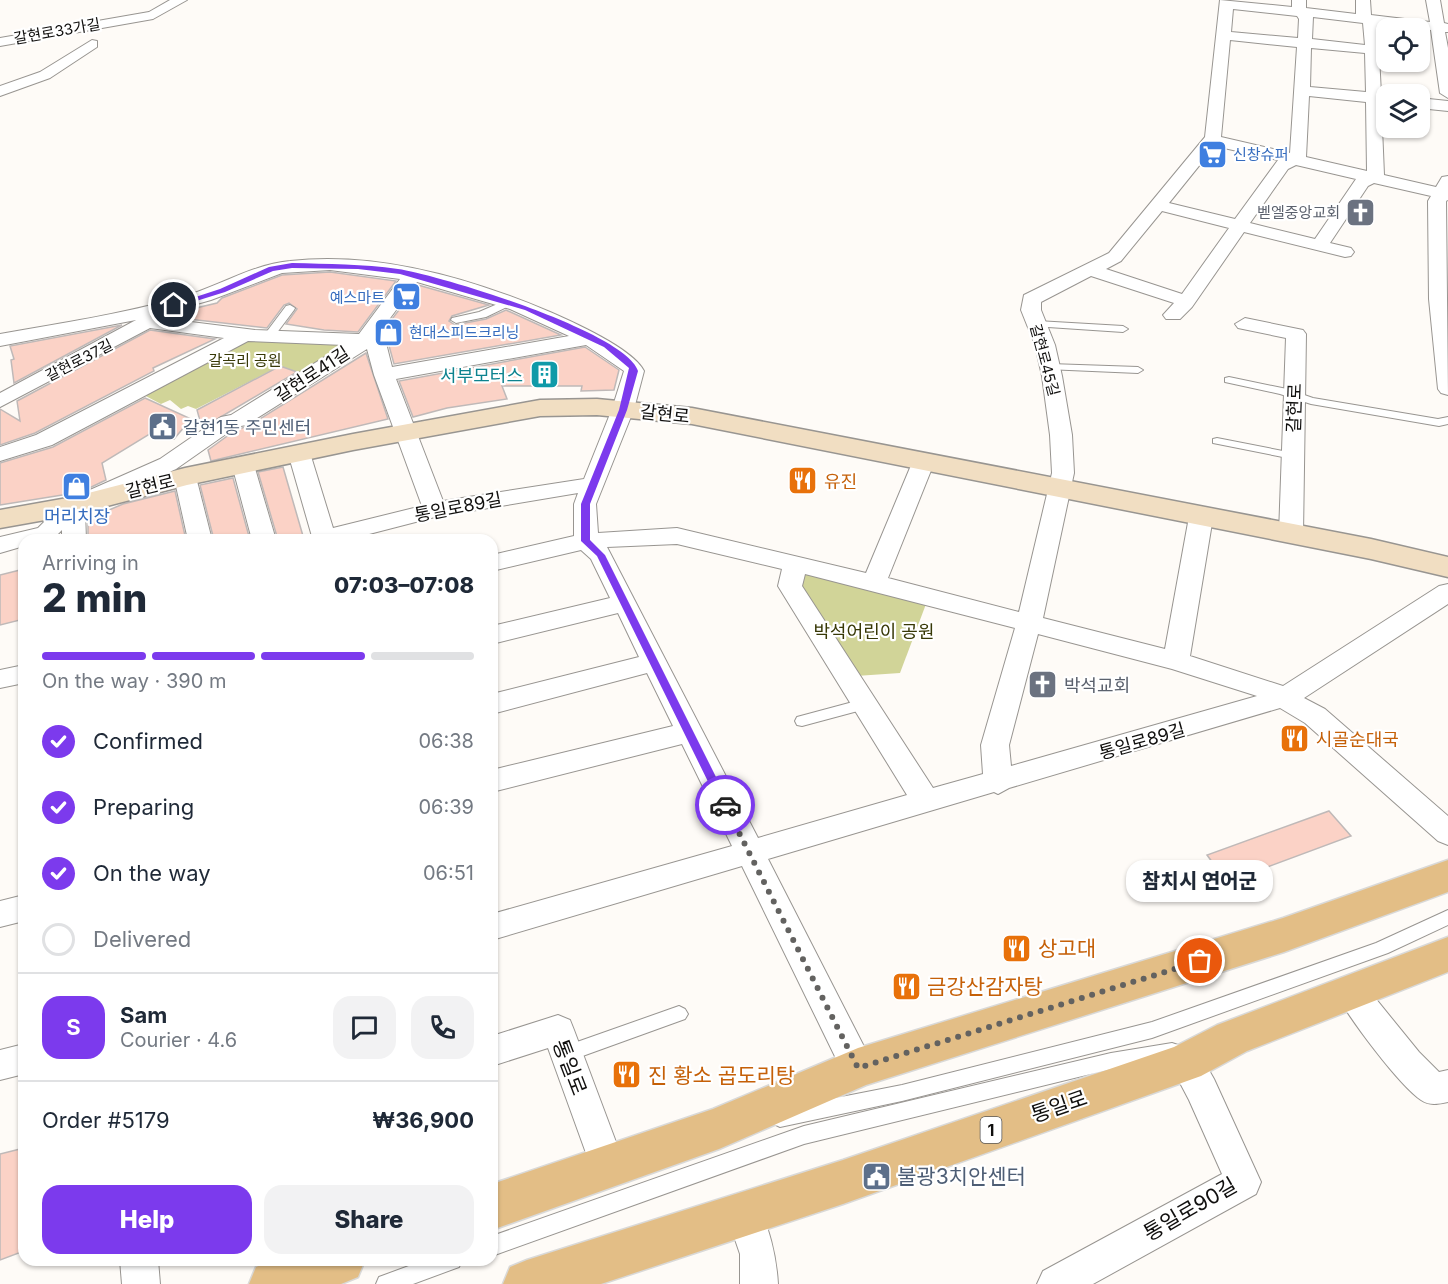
<!DOCTYPE html>
<meta charset="utf-8">
<style>
:root{--surface:#fff;--page:#f2f2f3;--text:#1f2937;--muted:#747a83;--line:#e0e1e3;--accent:#7c3aed}
body{margin:0;font-family:Inter,"Noto Sans KR",sans-serif;background:var(--page);color:var(--text);height:100vh;display:flex;flex-direction:column;font-size:22px;white-space:nowrap}
*{box-sizing:border-box;margin:0}
p{font-size:20px;color:var(--muted)}
.icon{flex:none;width:33px;height:33px;fill:none;stroke:currentColor;stroke-width:2;stroke-linecap:round;stroke-linejoin:round}
.map{position:relative;flex:1;overflow:hidden}
.sheet{position:absolute;left:18px;top:534px;width:480px;height:732px;display:flex;flex-direction:column;background:var(--surface);border-radius:18px;box-shadow:0 2px 4px #0004}
.sheet>*{flex:none}
.tools{position:absolute;left:1376px;top:18px;display:grid;gap:12px}
.tools a{display:grid;place-items:center;width:54px;height:54px;border-radius:12px;background:var(--surface);box-shadow:0 2px 4px #0004;font-size:30px}
.pin{position:absolute;display:grid;place-items:center;width:51px;height:51px;color:#fff;margin:-26px;border:3px solid #fff;border-radius:50%;box-shadow:0 2px 6px #0007}
.courier{position:absolute;display:grid;place-items:center;width:60px;height:60px;margin:-30px;border:4px solid #7c3aed;border-radius:50%;background:#fff;color:#222;box-shadow:0 2px 8px #0007}
.bubble{position:absolute;height:42px;border-radius:18px;background:var(--surface);box-shadow:0 2px 4px #0004;font-size:20px;font-weight:800;line-height:42px;text-align:center}
.head em{font-style:normal;font-weight:800}
.head div{display:flex;flex-direction:column-reverse}
.head{display:flex;align-items:center;justify-content:space-between;height:102px;padding:0 24px}
h1{font-size:39px;font-weight:800;line-height:45px}
.bar{display:grid;grid-template-columns:repeat(4,1fr);gap:9px 6px;align-content:center;height:72px;padding:0 24px}
.bar i{height:8px;border-radius:4px;background:var(--line)}
.bar .current{background:var(--accent)}
.bar p{grid-column:span 4}
.line{display:flex;align-items:center;gap:15px;padding:0 24px;border-top:2px solid var(--line)}
.line div{flex:1}
.round{display:grid;place-items:center;flex:none;width:63px;height:63px;border-radius:18px;background:var(--page)}
ol{padding:0 24px;list-style:none}
li{display:flex;align-items:center;gap:18px;height:66px}
li p{margin-inline-start:auto}
li .icon{padding:6px;border-radius:50%;background:var(--accent);color:#fff;stroke-width:4}
li:last-child{color:var(--muted)}
li i{width:33px;height:33px;border:3px solid var(--line);border-radius:50%}
.primary-button{display:flex;gap:12px;margin-top:auto;padding:12px 24px}
.primary-button a{flex:1;height:69px;border-radius:18px;background:var(--accent);color:#fff;font-size:24px;font-weight:800;line-height:69px;text-align:center}
.primary-button a+a{background:var(--page);color:var(--text)}
.map>svg:first-child{display:block}
</style>
<div class="map">
<svg width="1448" height="1284" viewBox="0 0 1448 1284">
<rect width="100%" height="100%" fill="#fefbf7"/>
<g fill="#d1d498">
<path d="M244,335L327,338L344,345L300,373L280,366L196,409L188,406L181,409L170,400L161,404L140,393Z"/>
<path d="M804,572L926,604L900,673L856,676L800,587Z"/>
</g>
<g fill="#fbd2c6" stroke="#bfb9b8" stroke-width="1.5">
<path d="M330,272L396,281L358,332L324,330L286,324L297,309L289,303L284,305L267,328L162,316L217,303L222,298L282,275Z"/>
<path d="M418,285L489,305L452,316L449,321L455,325L486,319L506,310L561,335L394,364L388,342L379,336Z"/>
<path d="M122,325L14,383L11,360L14,359L10,346Z"/>
<path d="M150,330L215,339L153,368L154,371L35,433L0,445V409L20,421L17,401Z"/>
<path d="M585,347L619,370L614,390L581,391L582,386H502L507,399L447,408L413,417L399,381Z"/>
<path d="M366,353L388,419L211,461L208,450L237,429L247,427Z"/>
<path d="M280,366L297,372L202,428L197,410Z"/>
<path d="M145,398L191,419L174,439L156,430L102,463L106,480L81,492L0,505V463L53,447Z"/>
<path d="M283,467L303,536L278,540L258,472Z"/>
<path d="M233,478L250,540H214L200,485Z"/>
<path d="M175,491L186,540H88V519L123,504Z"/>
<path d="M24,569V619L0,625V575Z"/>
<path d="M1329,811L1351,836L1227,882L1207,855Z"/>
<path d="M24,1148V1251L0,1260V1154Z"/>
</g>
<g fill="none" stroke-linecap="round" stroke-linejoin="round">
<defs>
<g id="service">
<path d="M509,299L513,300V304L486,317L456,323L451,320L452,318L479,312Z"/>
<path d="M290,305L295,308L294,310L273,338H265V334L286,306Z"/>
<path d="M1037,321L1123,326L1128,329L1123,332L1033,326V322Z"/>
<path d="M1050,364L1138,367L1143,370L1138,373L1046,369V365Z"/>
<path d="M1229,377L1287,389L1313,398L1438,419L1448,417V424L1439,426L1311,404L1280,394L1225,382V378Z"/>
<path d="M1217,438L1293,453L1299,456L1293,459L1213,443V439Z"/>
<path d="M864,699L869,700L871,704L869,708L802,726L797,725L795,721L797,717Z"/>
<path d="M1448,910V925L1388,953L1152,1038L902,1101L780,1127L774,1124L771,1118L774,1112L780,1109L902,1085L1152,1022L1376,943Z"/>
<path d="M679,1006L685,1009L688,1014L685,1019L566,1062L560,1060L557,1054L560,1048Z"/>
<path d="M1172,1043L1178,1045L1181,1051L1178,1057L1172,1059L1111,1069L804,1144L492,1256V1236L804,1126L1111,1053Z"/>
<path d="M425,1260H462L459,1267L413,1284H376L379,1277Z"/>
</g>
<g id="minor">
<path d="M170,0H187L153,19L0,46V38L149,12Z"/>
<path d="M1220,0L1292,7V0H1306V8L1356,14V0H1370L1371,15L1430,22L1426,0H1440L1444,23L1448,24V32H1445L1448,48V98L1440,93L1431,30L1378,25L1379,46L1386,47V55H1379L1381,94H1386V104L1381,103L1384,175L1436,187L1442,177L1448,176V200L1446,201L1448,395L1441,393L1438,389L1429,299L1428,201L1431,196L1374,183L1368,186L1330,243L1351,248L1354,252L1351,256L1345,257L1244,232L1192,307L1180,319H1166L1163,315L1174,303L1091,276L1041,302V310L1055,345L1062,376L1072,435L1074,473L1043,618L1165,649L1189,517L1193,512L1201,510L1209,512L1213,517L1190,656L1283,686L1439,586L1448,584V604L1304,698L1325,709L1448,816V845L1438,841L1305,723L1280,708L1009,788L998,794L994,792L768,859L875,1068L870,1079L858,1083L846,1079L742,866L492,940V914L732,846L682,744L492,792V770L673,726L647,673L492,714V694L639,657L618,613L492,644V626L610,598L591,559L581,550L492,571V555L574,536V504L578,493L435,517L346,540H313L288,453L291,448H307L310,453L333,528L422,506L374,375L367,349L246,425L236,427L176,469L85,510L86,540H62V530L54,538L24,540V546L0,553V537L38,528L65,501L160,459L221,417L231,415L344,345L248,341L52,445L0,461V447L36,435L224,338L150,328L0,407V393L136,320L0,346V334C61,323 123,314 182,297C218,287 253,264 290,261C377,251 470,278 550,312C573,322 633,349 644,371L634,409L596,504L598,533L677,528L866,573L912,463L915,458H931L934,463L888,578L1019,612L1052,473L1050,435L1042,376L1035,345L1021,310L1024,295L1109,253L1205,137ZM1233,9L1297,16L1299,19L1298,38L1231,32ZM1313,17L1363,23L1365,45L1312,39ZM1230,40L1297,47L1290,153L1221,137ZM1311,48L1365,53L1366,92L1310,87ZM1309,96L1366,102L1367,171L1306,157ZM1215,146L1278,160L1235,219L1169,203ZM1296,165L1356,179L1315,239L1250,223L1288,169ZM1162,211L1229,228L1182,294L1106,269L1121,261ZM330,270L400,279L359,334L255,330L151,317L211,300L282,273ZM417,282L510,309L569,336L392,367L386,343L376,337ZM586,345L624,371L612,409L584,479L443,501L396,379ZM677,544L782,569L778,586L907,795L758,838L607,547ZM805,574L1015,628L981,745L983,774L933,788L802,586ZM1038,634L1172,669L1257,696L1011,766L1009,745Z"/>
<path d="M92,40L97,41V47L50,78L0,96V86L40,72Z"/>
<path d="M1419,98L1448,101V111L1419,108Z"/>
<path d="M1245,318L1303,330L1306,334L1303,534L1299,539L1291,542L1283,539L1279,534L1286,338L1238,328L1235,324Z"/>
<path d="M243,458L251,460L254,465L276,540H252L232,465L235,460Z"/>
<path d="M185,470L193,472L196,477L212,540H188L174,477L177,472Z"/>
<path d="M24,665V683L0,688V670Z"/>
<path d="M24,895V921L0,927V901Z"/>
<path d="M1352,979L1363,983L1419,1052L1439,1072L1448,1070V1102C1438,1104 1430,1106 1421,1100C1399,1085 1348,1017 1336,993L1341,983Z"/>
<path d="M558,1015L570,1020L574,1030L625,1166L619,1178L607,1183L595,1178L548,1048L492,1066V1036Z"/>
<path d="M24,1044V1074L0,1080V1050Z"/>
<path d="M1186,1047L1198,1051L1214,1079L1261,1182L1256,1194L1093,1284H1037L1043,1271L1222,1174L1189,1100L1169,1062L1174,1051Z"/>
<path d="M744,1195L757,1200C769,1230 776,1252 778,1284H740V1254L726,1213L731,1200Z"/>
<path d="M120,1260H158L160,1284H122Z"/>
</g>
<path id="secondary" d="M597,399L692,408L1371,539L1448,557V577L1371,559L692,424L597,415L540,416L353,450L187,485L73,515L0,528V510L73,497L185,468L353,434L540,400Z"/>
<g id="primary">
<path d="M1448,860V892L1284,952L866,1085L719,1149L492,1230V1184L713,1109L858,1048L1283,918Z"/>
<path d="M1448,937V972L1247,1051L1201,1076L843,1204L601,1284H503L510,1267L527,1260L843,1160L1174,1047L1217,1025Z"/>
<path d="M272,1260H365L358,1277L341,1284H249L256,1267Z"/>
</g>
</defs>
<use href="#service" stroke="#989591" stroke-width="2"/>
<use href="#minor" stroke="#989591" stroke-width="2"/>
<use href="#secondary" stroke="#989591" stroke-width="3"/>
<use href="#primary" stroke="#d9d9d8" stroke-width="3"/>
<use href="#service" fill="#fff" fill-rule="evenodd"/>
<use href="#minor" fill="#fff" fill-rule="evenodd"/>
<use href="#secondary" fill="#f1dec2" fill-rule="evenodd"/>
<use href="#primary" fill="#e3be86" fill-rule="evenodd"/>
</g>
<path fill="#7c3aed" d="M292,263C328,264 363,264 398,269C439,275 626,332 638,371L627,410L590,504V540L605,555L730,805L729,808H721L597,556L581,541V504L619,410L629,368L604,347L525,310L400,274L358,269L292,268L273,271L225,292L177,307L171,305L220,289L269,267Z"/>
<g fill="none" stroke-linecap="round" stroke-linejoin="round">
<path stroke="#636260" stroke-width="6" stroke-dasharray="0 10.8" d="M725,805L858,1068L1200,961"/>
</g>
<defs>
<symbol id="supermarket-square" viewBox="-11 -11 22 22"><rect x="-9" y="-9" width="18" height="18" rx="4" fill="#3f7fe0" stroke="#fff"/><path d="M-6-5.5h2.5l.6 2H6L4.5 2H-2.5L-4.4-4H-6ZM-1.5 3.2a1.3 1.3 0 1 0 .1 0ZM3 3.2a1.3 1.3 0 1 0 .1 0Z" fill="#fff"/></symbol>
<symbol id="church-square" viewBox="-11 -11 22 22"><rect x="-9" y="-9" width="18" height="18" rx="4" fill="#6b7280" stroke="#fff"/><path d="M-1.2-6h2.4v3.5h3.3v2.4h-3.3V6h-2.4V-.1h-3.3v-2.4h3.3Z" fill="#fff"/></symbol>
<symbol id="shop-square" viewBox="-11 -11 22 22"><rect x="-9" y="-9" width="18" height="18" rx="4" fill="#3f7fe0" stroke="#fff"/><path d="M-5-2.5h2.3a2.7 3.5 0 0 1 5.4 0H5L5.5 6h-11ZM-1.5-2.5h3a1.5 2.3 0 0 0-3 0Z" fill="#fff"/></symbol>
<symbol id="building-square" viewBox="-11 -11 22 22"><rect x="-9" y="-9" width="18" height="18" rx="4" fill="#0f9aa8" stroke="#fff"/><path d="M-4-6H4V6H1V3H-1V6H-4ZM-2.5-4.3h1.7v1.8h-1.7ZM.8-4.3h1.7v1.8H.8ZM-2.5-1h1.7V.8h-1.7ZM.8-1h1.7V.8H.8Z" fill="#fff"/></symbol>
<symbol id="civic-square" viewBox="-11 -11 22 22"><rect x="-9" y="-9" width="18" height="18" rx="4" fill="#5c6f8a" stroke="#fff"/><path d="M-.6-6.5H3V-4.5H.6V-3L4-1V1h2V6H-6V1h2V-1L-.6-3ZM-1.2 2.5V6h2.4V2.5Z" fill="#fff"/></symbol>
<symbol id="restaurant-square" viewBox="-11 -11 22 22"><rect x="-9" y="-9" width="18" height="18" rx="4" fill="#e8710a" stroke="#fff"/><path d="M-5-6h1v4h1v-4h1v4h1v-4h1v5L-1.5 .5V6h-2V.5L-5-1ZM5-6V6H3V1.5H1.5Q1.5-4 5-6Z" fill="#fff"/></symbol>
</defs>
<g fill-rule="evenodd">
<use href="#supermarket-square" x="1196" y="138" width="33" height="33"/>
<use href="#church-square" x="1344" y="196" width="33" height="33"/>
<use href="#supermarket-square" x="390" y="280" width="33" height="33"/>
<use href="#shop-square" x="372" y="316" width="33" height="33"/>
<use href="#building-square" x="528" y="358" width="33" height="33"/>
<use href="#civic-square" x="146" y="410" width="33" height="33"/>
<use href="#restaurant-square" x="786" y="464" width="33" height="33"/>
<use href="#shop-square" x="60" y="470" width="33" height="33"/>
<use href="#church-square" x="1026" y="668" width="33" height="33"/>
<use href="#restaurant-square" x="1278" y="722" width="33" height="33"/>
<use href="#restaurant-square" x="1000" y="932" width="33" height="33"/>
<use href="#restaurant-square" x="890" y="970" width="33" height="33"/>
<use href="#restaurant-square" x="610" y="1058" width="33" height="33"/>
<use href="#civic-square" x="860" y="1160" width="33" height="33"/>
</g>
<g text-anchor="middle" dominant-baseline="central" stroke-width="4.5" stroke-linejoin="round" paint-order="stroke">
<g font-size="15" fill="#100f0e" stroke="#fff">
<text transform="translate(57 31) rotate(-10)">갈현로33가길</text>
<text transform="translate(79 360) rotate(-27)">갈현로37길</text>
<text transform="translate(1045 360) rotate(75)">갈현로45길</text>
</g>
<g font-size="15" fill="#366cbe" stroke="#fff" text-anchor="start">
<text x="1233" y="154">신창슈퍼</text>
<text x="385" y="297" text-anchor="end">예스마트</text>
<text x="409" y="332">현대스피드크리닝</text>
</g>
<g font-size="15" fill="#5b616d" stroke="#fff" text-anchor="end">
<text x="1340" y="212">벧엘중앙교회</text>
</g>
<g font-size="15" fill="#373806" stroke="#fff">
<text x="245" y="360">갈곡리 공원</text>
</g>
<rect fill="#fff" stroke="#585756" stroke-width="1.5" x="980.5" y="1117" width="21" height="26" rx="4.5"/>
<g font-size="16" font-weight="bold" fill="#100f0e">
<text x="991" y="1130">1</text>
</g>
<g font-size="18" fill="#100f0e" stroke="#fff">
<text transform="translate(312 374) rotate(-33)">갈현로41길</text>
<text transform="translate(1294 408) rotate(-88)">갈현로</text>
<text transform="translate(665 414) rotate(6)">갈현로</text>
<text transform="translate(150 486) rotate(-14)">갈현로</text>
<text transform="translate(458 507) rotate(-11)">통일로89길</text>
<text transform="translate(1142 741) rotate(-16)">통일로89길</text>
</g>
<g font-size="18" fill="#0d838f" stroke="#fff" text-anchor="end">
<text x="523" y="375">서부모터스</text>
</g>
<g font-size="18" fill="#4e5e75" stroke="#fff" text-anchor="start">
<text x="183" y="427">갈현1동 주민센터</text>
</g>
<g font-size="18" fill="#c56008" stroke="#fff" text-anchor="start">
<text x="824" y="481">유진</text>
<text x="1316" y="739">시골순대국</text>
</g>
<g font-size="18" fill="#366cbe" stroke="#fff">
<text x="77" y="516">머리치장</text>
</g>
<g font-size="18" fill="#373806" stroke="#fff">
<text x="874" y="631">박석어린이 공원</text>
</g>
<g font-size="18" fill="#5b616d" stroke="#fff" text-anchor="start">
<text x="1064" y="685">박석교회</text>
</g>
<g font-size="21" fill="#c56008" stroke="#fff" text-anchor="start">
<text x="1038" y="948">상고대</text>
<text x="927" y="986">금강산감자탕</text>
<text x="648" y="1075">진 황소 곱도리탕</text>
</g>
<g font-size="21" fill="#100f0e" stroke="#fff">
<text transform="translate(570 1067) rotate(69)">통일로</text>
<text transform="translate(1059 1106) rotate(-19)">통일로</text>
<text transform="translate(1190 1209) rotate(-30)">통일로90길</text>
</g>
<g font-size="21" fill="#4e5e75" stroke="#fff" text-anchor="start">
<text x="897" y="1176">불광3치안센터</text>
</g>
</g>
</svg>
<div class="tools">
<a><svg class="icon" aria-label="locate" viewBox="0 0 24 24"><circle cx="12" cy="12" r="6"/><path d="M12 2v4M12 18v4M2 12h4M18 12h4"/></svg></a>
<a><svg class="icon" aria-label="layers" viewBox="0 0 24 24"><path d="M12 4l9 5-9 5-9-5zM3 14l9 5 9-5"/></svg></a>
</div>
<div class="pin" style="left:1200px;top:961px;background:#ea580c"><svg class="icon" aria-label="bag" viewBox="0 0 24 24"><path d="M5 8h14l-1 12H6zM9 8a3 3 0 0 1 6 0"/></svg></div>
<div class="pin" style="left:174px;top:305px;background:#1f2937"><svg class="icon" aria-label="home" viewBox="0 0 24 24"><path d="M3 11l9-7 9 7M6 9v11h12V9"/></svg></div>
<div class="courier" style="left:725px;top:805px"><svg class="icon" aria-label="car" viewBox="0 0 24 24"><path d="M5 17H2v-5l4-1 3-4h7l3 4 3 1v5h-3M9 17h6M6 11h13"/><circle cx="7" cy="17" r="2"/><circle cx="17" cy="17" r="2"/></svg></div>
<div class="bubble" style="left:1126px;top:860px;width:147px">참치시 연어군</div>
<section class="sheet">
<div class="head"><div><h1>2 min</h1><p>Arriving in</p></div><em>07:03–07:08</em></div>
<div class="bar"><i class="current"></i><i class="current"></i><i class="current"></i><i></i><p>On the way · 390 m</p></div>
<ol>
<li><svg class="icon" aria-label="check" viewBox="0 0 24 24"><path d="M5 12l5 5 9-10"/></svg>Confirmed<p>06:38</p></li>
<li><svg class="icon" aria-label="check" viewBox="0 0 24 24"><path d="M5 12l5 5 9-10"/></svg>Preparing<p>06:39</p></li>
<li><svg class="icon" aria-label="check" viewBox="0 0 24 24"><path d="M5 12l5 5 9-10"/></svg>On the way<p>06:51</p></li>
<li><i></i>Delivered</li>
</ol>
<div class="line" style="height:108px"><b class="round" style="background:var(--accent);color:#fff">S</b><div><b>Sam</b><p>Courier · 4.6</p></div><a class="round"><svg class="icon" aria-label="chat" viewBox="0 0 24 24"><path d="M4 5h16v11H9l-5 4z"/></svg></a><a class="round"><svg class="icon" aria-label="phone" viewBox="0 0 24 24"><path d="M5 4h4l2 5-3 2q2 4 5 5l2-3 5 2v4C11 20 4 13 5 4z"/></svg></a></div>
<div class="line" style="height:78px"><div>Order #5179</div><b>₩36,900</b></div>
<div class="primary-button"><a>Help</a><a>Share</a></div>
</section>
</div>
